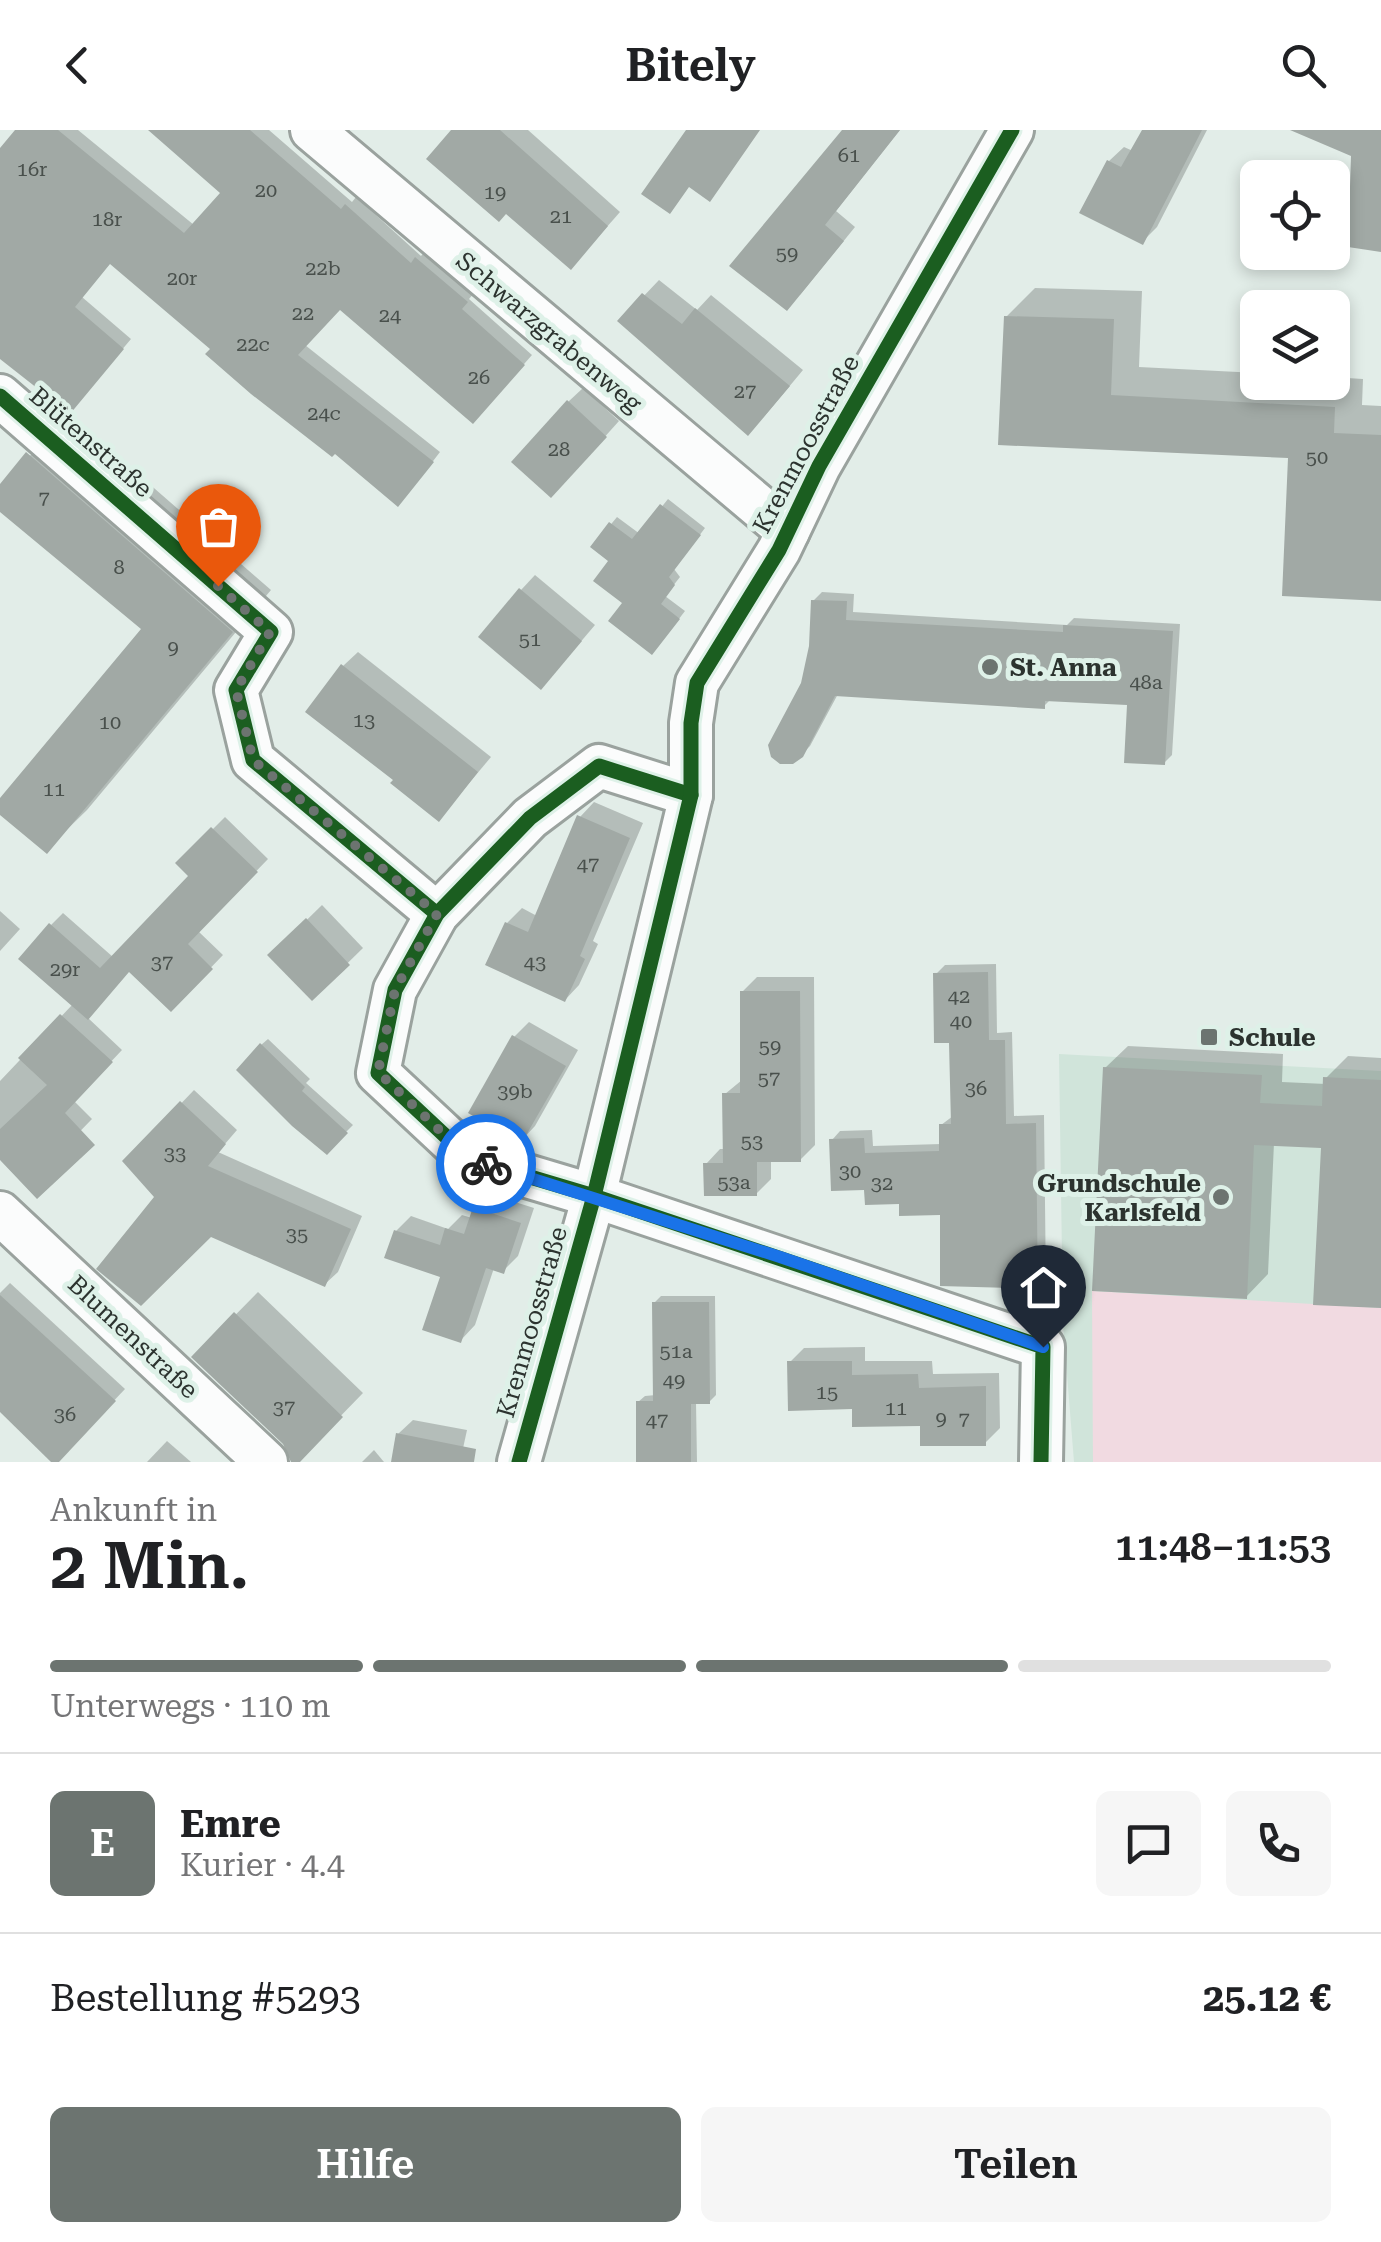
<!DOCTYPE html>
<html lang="de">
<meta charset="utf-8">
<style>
:root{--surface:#fff;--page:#f6f6f6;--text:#202124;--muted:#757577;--line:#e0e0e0;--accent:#6c7470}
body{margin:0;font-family:"Roboto Serif",serif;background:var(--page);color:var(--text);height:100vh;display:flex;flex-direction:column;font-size:38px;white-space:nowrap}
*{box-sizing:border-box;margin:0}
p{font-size:32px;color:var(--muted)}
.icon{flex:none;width:55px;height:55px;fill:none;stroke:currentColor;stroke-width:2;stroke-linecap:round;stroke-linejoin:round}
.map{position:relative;height:1332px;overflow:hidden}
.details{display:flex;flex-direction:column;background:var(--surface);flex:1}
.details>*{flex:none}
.controls{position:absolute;left:1240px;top:30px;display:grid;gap:20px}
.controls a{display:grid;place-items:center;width:110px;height:110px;border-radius:15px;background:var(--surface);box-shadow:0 5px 15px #0003;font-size:50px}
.pin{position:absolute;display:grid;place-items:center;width:85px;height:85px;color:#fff;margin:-102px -42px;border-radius:50% 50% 50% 0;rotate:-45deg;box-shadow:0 0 10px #0007}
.pin .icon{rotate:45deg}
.courier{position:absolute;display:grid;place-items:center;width:100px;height:100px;margin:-50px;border:8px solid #1a73e8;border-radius:50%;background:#fff;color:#222;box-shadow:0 2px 12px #0007}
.summary em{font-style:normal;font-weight:600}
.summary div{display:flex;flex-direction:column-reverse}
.summary{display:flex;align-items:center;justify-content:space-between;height:170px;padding:0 50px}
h1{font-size:65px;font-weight:600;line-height:75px}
.bar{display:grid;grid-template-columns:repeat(4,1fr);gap:15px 10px;align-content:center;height:120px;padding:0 50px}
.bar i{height:12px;border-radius:8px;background:var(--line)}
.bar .current{background:var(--accent)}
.bar p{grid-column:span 4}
.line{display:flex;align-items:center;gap:25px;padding:0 50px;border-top:2px solid var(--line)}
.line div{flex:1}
.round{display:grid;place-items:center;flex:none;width:105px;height:105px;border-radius:15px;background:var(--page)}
.button{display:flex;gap:20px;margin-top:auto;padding:20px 50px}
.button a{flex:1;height:115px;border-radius:15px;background:var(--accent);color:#fff;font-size:40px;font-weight:600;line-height:115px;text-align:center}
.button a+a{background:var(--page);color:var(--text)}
header{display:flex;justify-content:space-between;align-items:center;height:130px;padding:0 50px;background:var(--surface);font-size:45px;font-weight:600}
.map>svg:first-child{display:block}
</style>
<header><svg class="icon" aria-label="back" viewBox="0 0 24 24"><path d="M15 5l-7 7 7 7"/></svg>Bitely<svg class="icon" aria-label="search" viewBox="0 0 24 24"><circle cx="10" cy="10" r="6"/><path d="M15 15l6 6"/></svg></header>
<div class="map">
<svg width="1381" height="1332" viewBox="0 0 1381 1332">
<rect width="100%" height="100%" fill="#e2ede8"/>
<path fill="#d0e4da" d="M1059,924L1381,941V1332H1074L1063,1194Z"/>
<path fill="#f1dae1" d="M1092,1161L1381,1178V1332H1093Z"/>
<g fill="#0003">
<path d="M18,0H78L194,95L223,63L150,0H269L352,72L356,67L421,126L426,120L475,162L469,169L532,225L482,282L340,177L305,215L440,322L407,365L214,218L111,132L82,167L131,209L78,272L0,226V22Z"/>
<path d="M454,0H528L620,82L584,123Z"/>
<path d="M845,0H900L836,81L855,97L800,165Z"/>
<path d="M1145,0H1207L1157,97L1142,112L1109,31L1124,17L1133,21Z"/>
<path d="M659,150L697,180L711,165L803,240L763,288L621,190Z"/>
<path d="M1035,158L1142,161L1139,237L1258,243V252H1332V247L1363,249L1362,275L1381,276V468L1291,326L1000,313L1006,187Z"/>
<path d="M583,258L619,291L566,350L568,272Z"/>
<path d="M69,284L271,460L87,680L46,720L0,682V672L145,498L0,378V358Z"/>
<path d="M668,369L705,398L674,439L680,447L665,466L685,481L659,515L625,473L612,430L593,416L617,387L640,404Z"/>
<path d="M535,445L595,495L555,542L521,460Z"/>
<path d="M822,462L854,464L853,482L1067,495L1074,488L1180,494L1172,625L1164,633L1130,573L1051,569L1044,576L838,564L810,616L801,625L804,554L812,516L813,471Z"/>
<path d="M358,522L491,627L439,689L396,650L343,536Z"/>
<path d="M594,672L643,693L593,811L598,814L579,855L565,870L507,793L522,778L537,786L580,687Z"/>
<path d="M225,687L268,729L198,801L223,825L171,879L130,840L87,887L122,920L74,971L92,989L28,1055L0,1026V951L73,874L51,795L63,783L113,827L192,746L179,733Z"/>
<path d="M322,775L363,818L312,868L271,825Z"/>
<path d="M0,781L20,799L0,821Z"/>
<path d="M996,834L997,903L1012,902L1014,986L1044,985L1046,1159L1037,1167L1013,1156L942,1083L867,1058L832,1010L840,1001L872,1000L873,1016L941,1014V995L953,986L952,910L936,844L945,835Z"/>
<path d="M757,847H814L815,1015L800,1030H771V1049L756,1064L706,1034L720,1019H726L725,964L742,950V862Z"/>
<path d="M529,892L578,920L535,996L521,1011L514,907Z"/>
<path d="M268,909L310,949L306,953L353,995L326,1022L261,915Z"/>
<path d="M1128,916L1283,924L1282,952L1326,954V948L1348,926L1381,928V1176L1323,1015L1274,1013L1268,1144L1246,1167L1105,938Z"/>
<path d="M194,960L237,1000L218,1022L362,1086L338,1142L325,1154L126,1031Z"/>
<path d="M490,1064L534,1078L518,1126L503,1141L494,1138L475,1195L461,1210L443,1146L396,1101L411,1086L448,1099L462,1085L472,1088L475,1078Z"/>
<path d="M10,1153L125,1259L56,1332L0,1274V1163Z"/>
<path d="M258,1162L363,1263L296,1332L285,1312L194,1227Z"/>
<path d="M661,1166H715L716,1265L709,1272H696L697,1332H639L638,1272L645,1266L656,1265L654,1173Z"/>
<path d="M865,1217V1231H932L933,1244L999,1243L1000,1298L985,1313L855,1277L790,1232L804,1218Z"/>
<path d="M413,1290L467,1300L460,1332H393L398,1304Z"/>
<path d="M167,1311L191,1332H147Z"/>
<path d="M374,1320L384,1332H362Z"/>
</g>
<g fill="#a1a9a5">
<path d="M15,0H58L184,103L220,63L148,0H250L341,79L345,74L411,133L415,127L468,172L462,179L525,235L473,294L340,180L298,225L434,332L398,377L335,324L332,327L251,264L205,224L210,219L110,134L75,177L124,219L70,284L0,229V18Z"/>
<path d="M451,0H500L608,96L571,140L506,84L499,92L426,29Z"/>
<path d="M686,0H760L710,72L689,57L670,84L641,64Z"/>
<path d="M842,0H900L825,95L844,111L787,181L729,136Z"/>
<path d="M1142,0H1202L1143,115L1079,83L1107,30L1121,37Z"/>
<path d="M1290,0H1381V122L1348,117L1351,26Z"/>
<path d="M642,163L682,194L695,178L790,256L748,306L617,191Z"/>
<path d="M1004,186L1114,189L1111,265L1335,277L1334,303L1381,305V471L1282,466L1288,328L998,315Z"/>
<path d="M567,270L607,307L551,368L511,332Z"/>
<path d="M26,322L233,502L47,724L0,685V668L141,499L0,382V354Z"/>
<path d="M660,374L701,405L669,447L675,455L661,474L680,489L652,525L608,491L622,473L593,451L608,431L590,417L609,392L632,409Z"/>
<path d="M519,458L582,511L541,560L478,507Z"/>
<path d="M811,470L847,471L846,490L1063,502V495L1173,501L1165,635L1124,633L1127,575L1045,571V579L835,566L803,627L793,634H780L771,627L768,615L801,553L809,516Z"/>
<path d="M341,534L478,642L439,692L390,653L393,650L305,582Z"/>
<path d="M577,685L630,708L580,826L585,829L565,872L485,835L505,792L528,802Z"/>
<path d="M211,697L258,742L188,814L213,839L171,882L129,842L88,890L18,829L49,793L100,838L188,746L175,733Z"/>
<path d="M306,788L350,835L312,871L267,825Z"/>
<path d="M988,842L989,910H1005L1006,994L1036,993L1038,1170H1011V1158L940,1156V1085L899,1086V1074L865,1075L864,1060L831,1061L829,1009L864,1008L865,1023L939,1021V994H951L949,913H934L933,843Z"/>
<path d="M740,861H800L801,1032H757V1066H704L703,1033H723L722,963H740Z"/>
<path d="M60,884L113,932L65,983L95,1015L37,1069L0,1030V999L47,955L18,928Z"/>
<path d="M512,905L566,936L521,1014L468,983Z"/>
<path d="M260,913L305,957L302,961L348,1003L327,1025L292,996L236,940Z"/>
<path d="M1103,937L1262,945L1260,973L1322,976L1323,947L1381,950V1178L1313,1175L1321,1018L1254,1015L1247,1169L1092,1161Z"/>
<path d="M180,971L226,1014L208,1036L351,1099L325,1157L211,1107L141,1176L96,1139L154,1067L122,1031Z"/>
<path d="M473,1077L521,1093L504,1144L486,1138L461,1213L422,1200L440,1147L384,1128L394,1100L440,1115L445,1098L464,1104Z"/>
<path d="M0,1165L116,1271L59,1332H51L0,1282Z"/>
<path d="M652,1172H709L710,1274H691V1332H636V1271H653Z"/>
<path d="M234,1182L343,1287L300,1332H291L283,1314L191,1227Z"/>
<path d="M787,1231H852V1245L918,1244L919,1258L986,1256V1316H920V1296L852,1297V1279L788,1281Z"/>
<path d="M396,1303L476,1319L474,1332H391Z"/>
</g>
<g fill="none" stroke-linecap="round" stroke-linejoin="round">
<defs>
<g id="minor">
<path d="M312,0L788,401"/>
<path d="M0,266L271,502L236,560L253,630L437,784"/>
<path d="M691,665L599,636L530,688L437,784L395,860L378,943L470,1029L594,1066L1043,1217L1041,1332"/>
<path d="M0,1083L266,1332"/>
<path d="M519,1332L594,1066L680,711L691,665V593L697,553L779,420L819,336L1012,0"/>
</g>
</defs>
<use href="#minor" stroke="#9aa29e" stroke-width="48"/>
<use href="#minor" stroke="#fbfcfc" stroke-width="42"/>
<defs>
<g id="cycleway">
<path d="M0,266L271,502L236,560L253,630L437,784"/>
<path d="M691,665L599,636L530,688L437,784L395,860L378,943L470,1029L594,1066L1043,1217L1041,1332"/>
<path d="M519,1332L594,1066L680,711L691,665V593L697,553L779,420L819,336L1012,0"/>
</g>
</defs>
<use href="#cycleway" stroke="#def1e8" stroke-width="21"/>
<use href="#cycleway" stroke="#1b5e20" stroke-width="15"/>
</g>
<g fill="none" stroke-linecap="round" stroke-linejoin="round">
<path stroke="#6c7470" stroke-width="10" stroke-dasharray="0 18" d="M218,456L270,502L236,560L253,630L437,784L395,860L378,942L470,1029L486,1034"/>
<path stroke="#1a73e8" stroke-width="12" d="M486,1034L780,1127L1043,1217"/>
</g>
<g fill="#6c7470" stroke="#def1e8" stroke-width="4">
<circle cx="990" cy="537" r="10"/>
<rect x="1199" y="897" width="20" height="20" rx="5"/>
<circle cx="1221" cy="1067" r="10"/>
</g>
<g text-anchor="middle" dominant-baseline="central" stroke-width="10" stroke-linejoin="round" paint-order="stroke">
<g font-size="20" fill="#49504c">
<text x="849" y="25">61</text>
<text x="32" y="39">16r</text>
<text x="266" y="60">20</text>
<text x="495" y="62">19</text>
<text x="561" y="86">21</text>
<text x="107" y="89">18r</text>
<text x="787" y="123">59</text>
<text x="323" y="138">22b</text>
<text x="182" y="148">20r</text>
<text x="303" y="183">22</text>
<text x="390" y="185">24</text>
<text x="253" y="214">22c</text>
<text x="479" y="247">26</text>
<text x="745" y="261">27</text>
<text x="324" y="283">24c</text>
<text x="559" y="319">28</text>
<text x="1317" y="327">50</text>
<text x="44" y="368">7</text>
<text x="119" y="437">8</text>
<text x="530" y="509">51</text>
<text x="173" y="517">9</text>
<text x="1146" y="552">48a</text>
<text x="364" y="590">13</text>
<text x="110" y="592">10</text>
<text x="54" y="659">11</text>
<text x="588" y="734">47</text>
<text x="162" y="832">37</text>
<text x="535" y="832">43</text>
<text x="65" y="839">29r</text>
<text x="959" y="866">42</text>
<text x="961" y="891">40</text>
<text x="770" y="916">59</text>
<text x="769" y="948">57</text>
<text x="976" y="958">36</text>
<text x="515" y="961">39b</text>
<text x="752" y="1011">53</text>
<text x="175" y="1023">33</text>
<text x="850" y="1041">30</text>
<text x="734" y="1052">53a</text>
<text x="882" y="1053">32</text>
<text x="297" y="1104">35</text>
<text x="676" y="1221">51a</text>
<text x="674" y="1250">49</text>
<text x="827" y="1262">15</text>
<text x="284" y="1277">37</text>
<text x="896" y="1278">11</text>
<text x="65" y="1284">36</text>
<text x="941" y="1288">9</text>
<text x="964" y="1289">7</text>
<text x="657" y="1290">47</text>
</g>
<g font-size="25" fill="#2c332f" stroke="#def1e8">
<text transform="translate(549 202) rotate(40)">Schwarzgrabenweg</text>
<text transform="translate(91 312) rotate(41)">Blütenstraße</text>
<text transform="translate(806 314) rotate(-62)">Krenmoosstraße</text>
<text transform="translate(532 1192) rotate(-74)">Krenmoosstraße</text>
<text transform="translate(133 1207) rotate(43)">Blumenstraße</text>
</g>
<g font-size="25" font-weight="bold" fill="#2c332f" stroke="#def1e8" text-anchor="start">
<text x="1010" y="537">St. Anna</text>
<text x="1229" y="907">Schule</text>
<text x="1201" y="1053" text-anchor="end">Grundschule<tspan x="1201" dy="29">Karlsfeld</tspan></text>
</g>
</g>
</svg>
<div class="controls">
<a><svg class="icon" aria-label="locate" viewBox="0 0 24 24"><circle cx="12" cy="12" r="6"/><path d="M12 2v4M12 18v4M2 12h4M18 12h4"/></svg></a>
<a><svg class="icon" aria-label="layers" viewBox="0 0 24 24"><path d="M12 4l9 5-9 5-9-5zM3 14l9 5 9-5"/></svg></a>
</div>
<div class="pin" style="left:218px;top:456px;background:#ea580c"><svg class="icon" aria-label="bag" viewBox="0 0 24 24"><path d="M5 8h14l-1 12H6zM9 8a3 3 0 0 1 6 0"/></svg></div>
<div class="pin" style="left:1043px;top:1217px;background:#1f2937"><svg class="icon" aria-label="home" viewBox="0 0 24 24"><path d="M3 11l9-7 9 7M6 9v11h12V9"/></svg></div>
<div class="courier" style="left:486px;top:1034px"><svg class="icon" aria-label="bike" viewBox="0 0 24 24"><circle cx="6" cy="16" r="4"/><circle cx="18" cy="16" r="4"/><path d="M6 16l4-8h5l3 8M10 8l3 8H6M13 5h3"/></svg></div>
</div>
<section class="details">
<div class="summary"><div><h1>2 Min.</h1><p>Ankunft in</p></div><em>11:48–11:53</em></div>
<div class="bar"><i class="current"></i><i class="current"></i><i class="current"></i><i></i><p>Unterwegs · 110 m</p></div>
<div class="line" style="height:180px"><b class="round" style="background:var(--accent);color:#fff">E</b><div><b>Emre</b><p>Kurier · 4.4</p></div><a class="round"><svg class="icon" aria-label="chat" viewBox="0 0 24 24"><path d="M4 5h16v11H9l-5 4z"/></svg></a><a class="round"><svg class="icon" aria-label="phone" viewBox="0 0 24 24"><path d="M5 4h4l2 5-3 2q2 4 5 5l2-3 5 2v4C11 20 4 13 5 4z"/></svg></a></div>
<div class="line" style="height:130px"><div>Bestellung #5293</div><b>25.12 €</b></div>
<div class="button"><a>Hilfe</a><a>Teilen</a></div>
</section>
